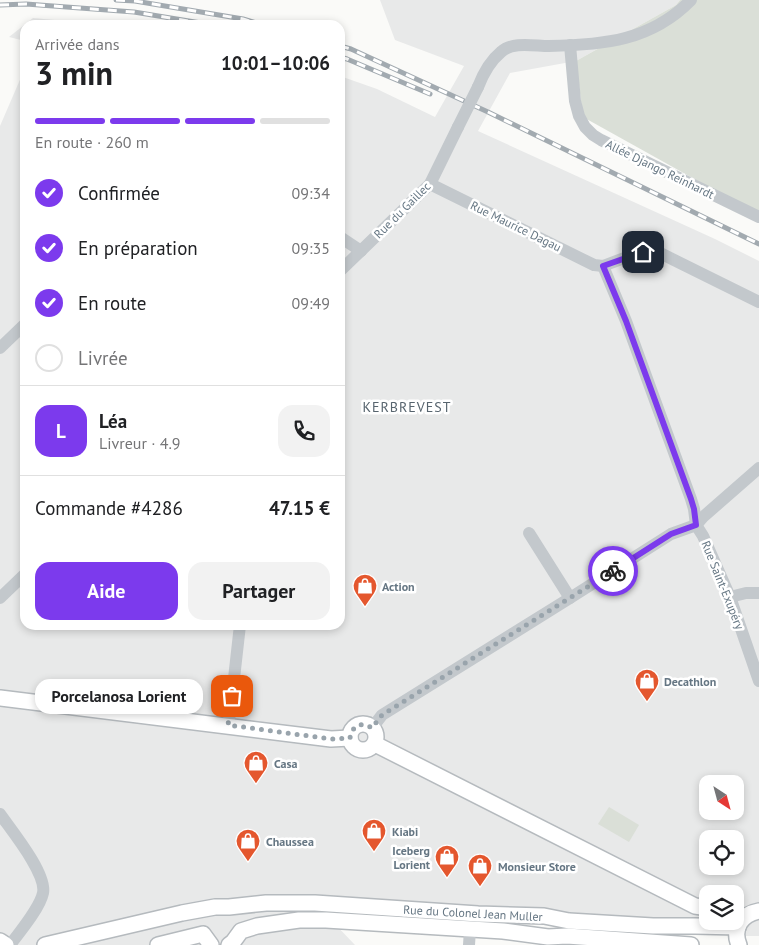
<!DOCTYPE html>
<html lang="fr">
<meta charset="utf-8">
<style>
:root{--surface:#fff;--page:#f2f2f2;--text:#202124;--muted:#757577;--line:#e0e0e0;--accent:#7c3aed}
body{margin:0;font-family:"PT Sans",sans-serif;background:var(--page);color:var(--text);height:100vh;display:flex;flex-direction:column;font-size:19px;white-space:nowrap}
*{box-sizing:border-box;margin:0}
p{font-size:16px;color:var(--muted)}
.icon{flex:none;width:28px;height:28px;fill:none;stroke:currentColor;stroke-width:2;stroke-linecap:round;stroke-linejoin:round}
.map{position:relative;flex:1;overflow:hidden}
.panel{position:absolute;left:20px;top:20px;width:325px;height:610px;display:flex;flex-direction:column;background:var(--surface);border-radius:15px;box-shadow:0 2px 8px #0003}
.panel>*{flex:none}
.needle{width:32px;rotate:144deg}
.buttons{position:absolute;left:699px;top:775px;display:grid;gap:10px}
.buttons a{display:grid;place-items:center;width:45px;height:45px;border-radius:10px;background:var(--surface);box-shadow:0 2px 8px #0003;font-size:25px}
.pin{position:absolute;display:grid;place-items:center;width:42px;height:42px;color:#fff;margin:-21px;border-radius:10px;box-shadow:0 2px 8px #0006}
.courier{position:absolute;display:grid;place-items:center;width:50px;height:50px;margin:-25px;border:4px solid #7c3aed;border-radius:50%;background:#fff;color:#222;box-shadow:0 1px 6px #0007}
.bubble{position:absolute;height:35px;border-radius:15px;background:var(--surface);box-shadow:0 2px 8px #0003;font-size:16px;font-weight:600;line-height:35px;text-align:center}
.head em{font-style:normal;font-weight:600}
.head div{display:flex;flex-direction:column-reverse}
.head{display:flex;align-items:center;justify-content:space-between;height:85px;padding:0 15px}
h1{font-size:32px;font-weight:600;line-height:38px}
.bar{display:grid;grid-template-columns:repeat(4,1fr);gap:8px 5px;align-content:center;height:60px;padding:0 15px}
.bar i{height:6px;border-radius:4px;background:var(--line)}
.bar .selected{background:var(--accent)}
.bar p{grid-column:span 4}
.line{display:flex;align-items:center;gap:12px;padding:0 15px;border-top:1px solid var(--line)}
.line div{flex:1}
.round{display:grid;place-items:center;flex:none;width:52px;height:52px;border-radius:15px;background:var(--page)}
ol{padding:0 15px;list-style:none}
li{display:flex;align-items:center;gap:15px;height:55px}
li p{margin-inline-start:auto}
li .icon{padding:5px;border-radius:50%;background:var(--accent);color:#fff;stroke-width:4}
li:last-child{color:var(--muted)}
li i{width:28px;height:28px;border:2px solid var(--line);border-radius:50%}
.button{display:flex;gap:10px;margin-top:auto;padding:10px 15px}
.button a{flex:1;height:58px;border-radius:15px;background:var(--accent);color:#fff;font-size:20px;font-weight:600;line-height:58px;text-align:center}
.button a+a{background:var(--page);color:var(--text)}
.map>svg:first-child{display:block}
</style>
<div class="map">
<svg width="759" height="945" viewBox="0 0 759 945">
<rect width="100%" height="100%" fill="#fafaf8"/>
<g fill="#e8e9e9" fill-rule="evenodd">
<path d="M380,0H680L676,5L576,61L510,73L478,131L715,239L759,261V936H737L314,902L355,945H0V126L25,68V625H340V76L377,89L435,117L464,66L395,40ZM708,784H735V811H708ZM708,839H735V866H708ZM708,894H735V921H708Z"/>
<path d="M33,18L109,25H25V41L9,37Z"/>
</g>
<g fill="#dadfd7">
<path d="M680,0H759V215L583,117L576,61L676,5Z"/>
<path d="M609,807L639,825L629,842L598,824Z"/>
</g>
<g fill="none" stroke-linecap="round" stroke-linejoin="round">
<defs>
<g id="major">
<path d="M0,698L331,739L350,738"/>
<circle cx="363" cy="737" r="13"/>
<path d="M375,744L695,906L708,908"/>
<path d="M0,941L6,945"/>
<path d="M45,945L182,913L215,907H229L266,903H315L478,914L544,916L569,921L653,926H695L738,927"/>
<path d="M158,945L203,934L211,945"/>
<path d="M229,945L233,942L241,931L257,926L299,920H326L503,931L548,937L567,936L691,945"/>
<path d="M739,945C732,928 742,914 759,911"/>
</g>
</defs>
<use href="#major" stroke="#b5babe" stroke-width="18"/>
<g stroke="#c3c8cc" stroke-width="12">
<path d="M570,45L575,101L579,116L585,127L593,135L601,140L759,217"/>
<path d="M478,87C483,74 490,61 501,52C513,41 534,46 549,46C603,45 651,41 691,0"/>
<path d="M430,184L594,265L603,266L643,251L654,250L759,302"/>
<path d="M340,237L361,251"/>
<path d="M603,266L626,321L691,499L694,509L696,525L703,536L730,597L759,681"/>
<path d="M340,271L430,184L458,127"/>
<path d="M0,348L25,324"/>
<path d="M696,525L703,517L759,468"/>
<path d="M529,533L570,598"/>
<path d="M730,597L746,593H759"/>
<path d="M0,598L25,574"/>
<path d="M228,725L230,714L240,625"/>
<path d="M372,728L382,715L570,598L671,534L696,525"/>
<path d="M0,814C12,831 47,874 43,893C40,908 19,933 10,945"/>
<path d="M469,945L470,930"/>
</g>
<use href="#major" stroke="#fff" stroke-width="15"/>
<defs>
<g id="rail">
<path d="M116,0L135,1L243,19L263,25"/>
<path d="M0,5L26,4L134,12L213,25"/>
<path d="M340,46L351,49L488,112L759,244"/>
<path d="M340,57L347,59L430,94"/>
</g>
</defs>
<use href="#rail" stroke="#a2aab0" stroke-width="5"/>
<use href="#rail" stroke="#fff" stroke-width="3" stroke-dasharray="9" stroke-linecap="butt"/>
<path stroke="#c3c8cc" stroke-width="12" d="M458,127L478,87"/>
</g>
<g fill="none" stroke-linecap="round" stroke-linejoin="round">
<path stroke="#99a4ac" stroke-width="5" stroke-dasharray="0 9" d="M232,696L228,725L331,739L350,738C352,725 362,721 372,728L382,715L613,571"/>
<path stroke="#7c3aed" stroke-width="6" d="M613,571L671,534L696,525L694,509L691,499L626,321L603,266L643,252"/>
</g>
<defs>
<symbol id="shop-pin" viewBox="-11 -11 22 30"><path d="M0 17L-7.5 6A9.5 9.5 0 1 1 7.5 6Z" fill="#e4572e" stroke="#fff"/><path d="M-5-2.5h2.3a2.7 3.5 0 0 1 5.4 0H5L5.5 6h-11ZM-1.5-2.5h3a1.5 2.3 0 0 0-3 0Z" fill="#fff"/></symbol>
</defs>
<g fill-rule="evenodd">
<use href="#shop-pin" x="351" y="572" width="28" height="38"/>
<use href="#shop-pin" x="633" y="667" width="28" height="38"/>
<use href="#shop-pin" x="242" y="749" width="28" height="38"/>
<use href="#shop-pin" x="360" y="817" width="28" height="38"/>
<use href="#shop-pin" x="234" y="827" width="28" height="38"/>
<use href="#shop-pin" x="433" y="843" width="28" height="38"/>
<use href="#shop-pin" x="466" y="852" width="28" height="38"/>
</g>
<g text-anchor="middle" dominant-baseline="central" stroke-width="5" stroke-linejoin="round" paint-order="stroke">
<g font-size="12" fill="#657683" stroke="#fff">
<text transform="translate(660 169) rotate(26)">Allée Django Reinhardt</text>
<text transform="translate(402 210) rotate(-45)">Rue du Gaillec</text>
<text transform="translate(516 226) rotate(26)">Rue Maurice Dagau</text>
<text transform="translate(723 585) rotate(68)">Rue Saint-Exupéry</text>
<text transform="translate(473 913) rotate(3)">Rue du Colonel Jean Muller</text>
</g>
<g font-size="12" font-weight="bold" fill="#657683" stroke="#fff" text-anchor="start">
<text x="382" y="586">Action</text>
<text x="664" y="681">Decathlon</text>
<text x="274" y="763">Casa</text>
<text x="392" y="831">Kiabi</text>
<text x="266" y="841">Chaussea</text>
<text x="430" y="850" text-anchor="end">Iceberg<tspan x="430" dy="14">Lorient</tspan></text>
<text x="498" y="866">Monsieur Store</text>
</g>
<g font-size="14" letter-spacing="1" fill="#57646e" stroke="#fff">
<text x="407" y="407">KERBREVEST</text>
</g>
</g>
</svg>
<div class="buttons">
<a><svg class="needle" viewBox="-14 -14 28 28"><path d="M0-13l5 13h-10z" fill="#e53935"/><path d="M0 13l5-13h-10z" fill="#757577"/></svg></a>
<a><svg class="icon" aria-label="locate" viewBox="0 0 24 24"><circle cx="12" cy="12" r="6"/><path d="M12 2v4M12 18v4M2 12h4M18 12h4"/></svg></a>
<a><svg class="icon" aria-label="layers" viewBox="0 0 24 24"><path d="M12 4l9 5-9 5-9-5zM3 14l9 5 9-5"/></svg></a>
</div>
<div class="pin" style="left:232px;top:696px;background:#ea580c"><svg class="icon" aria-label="bag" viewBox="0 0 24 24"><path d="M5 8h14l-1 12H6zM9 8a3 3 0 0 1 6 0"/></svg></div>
<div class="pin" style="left:643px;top:252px;background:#1f2937"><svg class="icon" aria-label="home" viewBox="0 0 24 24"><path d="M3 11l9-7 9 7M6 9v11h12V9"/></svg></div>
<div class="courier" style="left:613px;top:571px"><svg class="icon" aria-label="bike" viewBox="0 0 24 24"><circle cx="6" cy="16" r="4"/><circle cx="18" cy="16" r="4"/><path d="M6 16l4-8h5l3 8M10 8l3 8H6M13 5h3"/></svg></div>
<div class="bubble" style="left:35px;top:679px;width:168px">Porcelanosa Lorient</div>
<section class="panel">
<div class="head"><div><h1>3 min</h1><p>Arrivée dans</p></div><em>10:01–10:06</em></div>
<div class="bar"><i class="selected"></i><i class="selected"></i><i class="selected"></i><i></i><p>En route · 260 m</p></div>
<ol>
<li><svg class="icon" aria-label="check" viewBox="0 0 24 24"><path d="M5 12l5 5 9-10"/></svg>Confirmée<p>09:34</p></li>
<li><svg class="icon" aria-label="check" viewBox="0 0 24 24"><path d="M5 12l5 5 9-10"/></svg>En préparation<p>09:35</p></li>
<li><svg class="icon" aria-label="check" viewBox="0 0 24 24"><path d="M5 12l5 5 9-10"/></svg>En route<p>09:49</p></li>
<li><i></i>Livrée</li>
</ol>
<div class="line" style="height:90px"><b class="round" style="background:var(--accent);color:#fff">L</b><div><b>Léa</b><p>Livreur · 4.9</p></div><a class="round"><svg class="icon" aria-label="phone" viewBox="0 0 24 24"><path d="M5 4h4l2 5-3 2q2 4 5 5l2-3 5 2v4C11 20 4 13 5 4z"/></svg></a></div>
<div class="line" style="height:65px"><div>Commande #4286</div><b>47.15 €</b></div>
<div class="button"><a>Aide</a><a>Partager</a></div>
</section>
</div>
